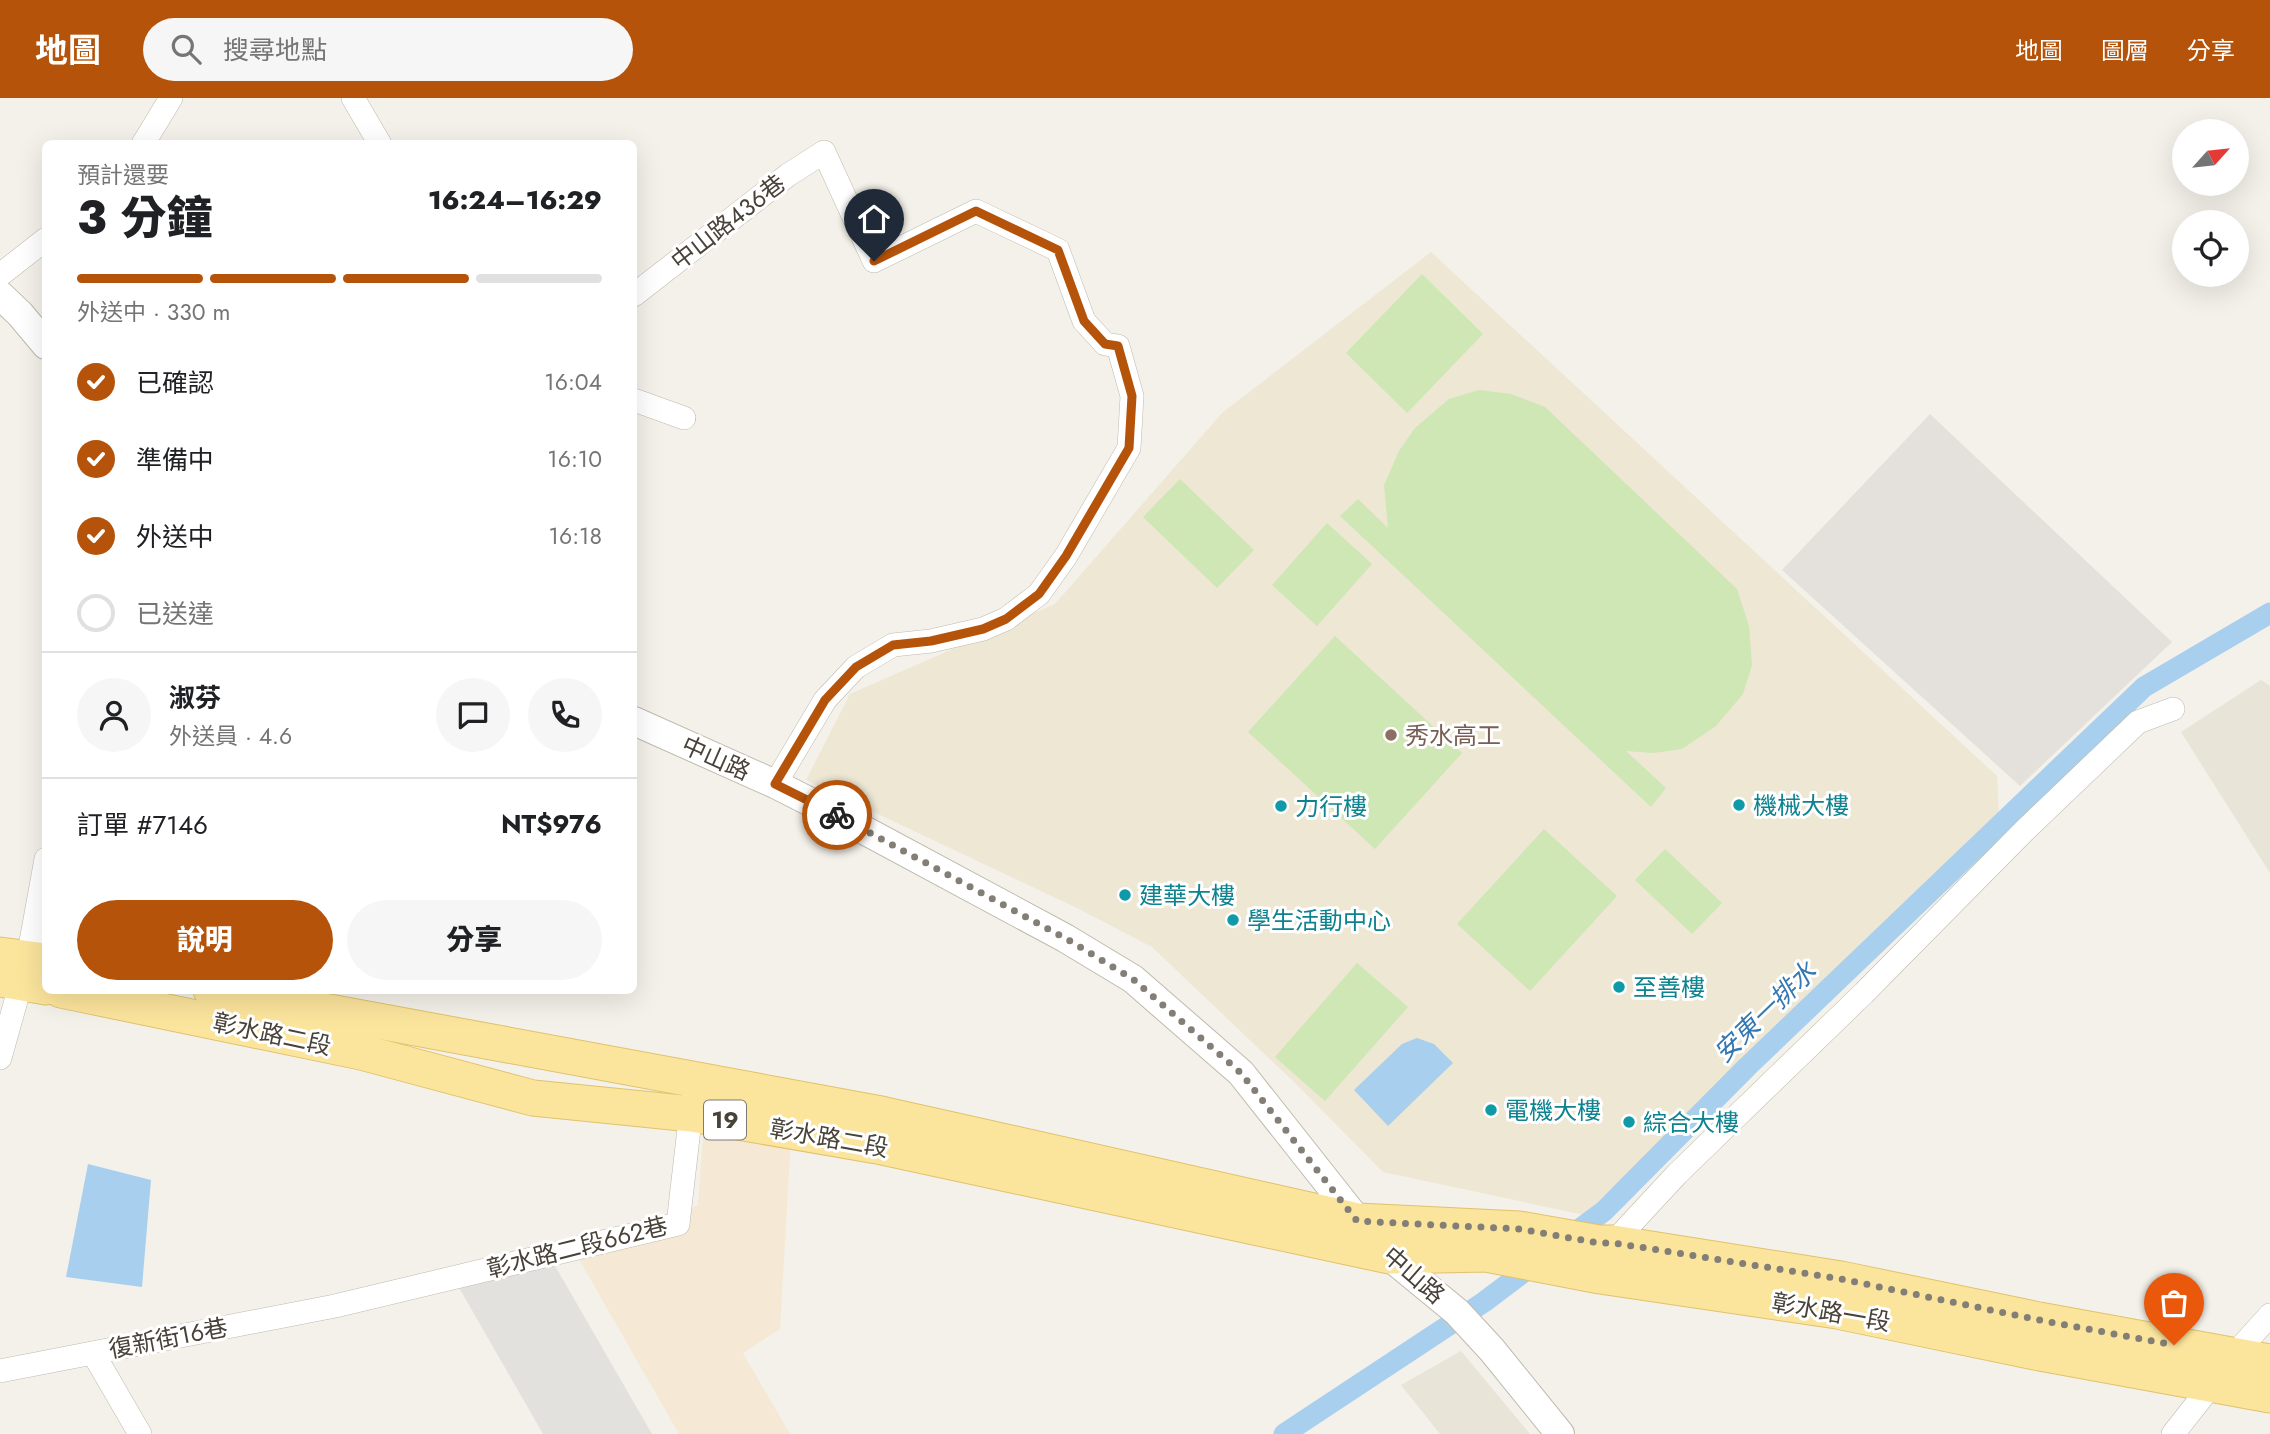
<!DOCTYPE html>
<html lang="zh-TW">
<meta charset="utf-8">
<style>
:root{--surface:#fff;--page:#f6f6f6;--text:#202124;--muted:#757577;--line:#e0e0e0;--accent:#b45309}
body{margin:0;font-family:Jost,"Noto Sans TC",sans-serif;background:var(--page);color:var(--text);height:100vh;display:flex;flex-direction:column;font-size:26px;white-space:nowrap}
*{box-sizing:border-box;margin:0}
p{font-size:23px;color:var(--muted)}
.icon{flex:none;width:38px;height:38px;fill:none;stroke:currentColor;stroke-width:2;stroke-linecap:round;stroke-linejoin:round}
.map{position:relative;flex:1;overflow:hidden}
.drawer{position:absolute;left:42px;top:42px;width:595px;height:854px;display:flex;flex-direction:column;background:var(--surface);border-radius:10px;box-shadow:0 7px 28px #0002}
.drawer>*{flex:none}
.needle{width:46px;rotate:63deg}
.tools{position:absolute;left:2172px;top:21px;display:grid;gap:14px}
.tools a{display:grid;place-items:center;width:77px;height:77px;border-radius:50%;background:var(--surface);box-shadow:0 7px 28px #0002;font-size:35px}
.pin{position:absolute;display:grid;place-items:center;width:60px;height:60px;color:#fff;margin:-72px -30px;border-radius:50% 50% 50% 0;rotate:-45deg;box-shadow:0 0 7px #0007}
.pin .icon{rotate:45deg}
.courier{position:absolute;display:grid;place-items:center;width:70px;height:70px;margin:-35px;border:5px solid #b45309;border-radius:50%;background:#fff;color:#222;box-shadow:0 2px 9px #0007}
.headline em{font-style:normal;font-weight:800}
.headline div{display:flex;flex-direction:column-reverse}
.headline{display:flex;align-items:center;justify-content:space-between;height:119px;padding:0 35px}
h1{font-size:46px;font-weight:800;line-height:52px}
.bar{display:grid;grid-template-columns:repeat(4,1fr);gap:10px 7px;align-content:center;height:84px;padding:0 35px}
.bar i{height:9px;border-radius:5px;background:var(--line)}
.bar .selected{background:var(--accent)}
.bar p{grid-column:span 4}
.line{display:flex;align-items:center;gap:18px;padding:0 35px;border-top:2px solid var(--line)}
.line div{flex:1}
.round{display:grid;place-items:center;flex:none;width:74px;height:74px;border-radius:37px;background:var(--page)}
ol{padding:0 35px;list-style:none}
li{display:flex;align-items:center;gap:21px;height:77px}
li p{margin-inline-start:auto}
li .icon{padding:7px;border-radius:50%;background:var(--accent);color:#fff;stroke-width:4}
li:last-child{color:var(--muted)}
li i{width:38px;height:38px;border:4px solid var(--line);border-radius:50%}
.action{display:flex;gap:14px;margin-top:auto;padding:14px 35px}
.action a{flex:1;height:80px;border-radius:42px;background:var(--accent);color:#fff;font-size:28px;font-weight:800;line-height:80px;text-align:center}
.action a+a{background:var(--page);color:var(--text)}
header{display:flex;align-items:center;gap:42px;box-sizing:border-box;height:98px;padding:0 35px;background:var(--accent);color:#fff}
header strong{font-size:33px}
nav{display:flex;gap:38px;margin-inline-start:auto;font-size:24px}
.search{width:490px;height:63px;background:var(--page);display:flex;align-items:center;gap:18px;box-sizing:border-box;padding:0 24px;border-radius:38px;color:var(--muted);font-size:26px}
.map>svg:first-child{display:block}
</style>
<header>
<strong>地圖</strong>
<div class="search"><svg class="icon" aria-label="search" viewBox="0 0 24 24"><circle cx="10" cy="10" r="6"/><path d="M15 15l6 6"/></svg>搜尋地點</div>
<nav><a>地圖</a><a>圖層</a><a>分享</a></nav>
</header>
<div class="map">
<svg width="2270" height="1336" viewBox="0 0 2270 1336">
<rect width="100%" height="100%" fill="#f4f1ea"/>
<g fill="#e8e4d8">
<path d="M2261,582L2270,588V775L2181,634Z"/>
<path d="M1461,1253L1530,1336H1440L1401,1287Z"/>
</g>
<path fill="#f5e9d6" d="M704,1023L791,1041L780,1231L743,1255L790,1336H679L573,1151L659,1125L698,1107Z"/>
<path fill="#e4e0db" d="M1930,316L2172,544L2020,688L1782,472Z"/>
<path fill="#ede7d4" d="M1431,154L1997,678L1999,718L1584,1117L1383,1074L1295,985L1152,849L1079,811L806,682L850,596L1055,506L1222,315Z"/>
<g fill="#cee7b4">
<path d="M1422,176L1483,236L1407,315L1346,255Z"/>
<path d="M1479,292L1511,296L1545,309L1737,491L1749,528L1752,567L1743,596L1716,628L1682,651L1653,655L1626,653L1666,690L1651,709L1340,418L1358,401L1388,430L1384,387L1399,353L1415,330L1449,301Z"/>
<path d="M1180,381L1254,452L1217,490L1143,419Z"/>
<path d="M1327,425L1372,466L1317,528L1272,487Z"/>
<path d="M1335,538L1462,655L1375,751L1248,634Z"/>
<path d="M1544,731L1617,798L1530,893L1457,826Z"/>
<path d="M1665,751L1722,805L1692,836L1635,782Z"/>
<path d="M1357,865L1408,909L1325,1003L1275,959Z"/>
</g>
<path fill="#e3e1de" d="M554,1166L652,1336H543L458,1188Z"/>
<g fill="#a9cfee">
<path d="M1417,940L1434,946L1453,965L1388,1028L1354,992L1402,946Z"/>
<path d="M88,1066L151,1082L142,1189L66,1179Z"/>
</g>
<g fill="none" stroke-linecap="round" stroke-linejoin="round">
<g stroke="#a9cfee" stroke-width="21">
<path d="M1565,1142L1604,1113L1747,969L2144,589L2270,515"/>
<path d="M1284,1336L1484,1204L1537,1164"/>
</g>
<defs>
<g id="minor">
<path d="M353,0L380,46"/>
<path d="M143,46L171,0"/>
<path d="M0,177L46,141"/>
<path d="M634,197L788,77L824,54L874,163L976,113L1058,152L1084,223L1105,246L1118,248L1132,298L1129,350L1066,458L1039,496L1006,521L983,531L931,543L893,547L856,569L825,602L775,686"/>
<path d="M634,302L684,320"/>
<path d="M0,960L28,860L46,761"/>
<path d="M1613,1145L1677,1076L1864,895L2024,733L2138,624L2173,611"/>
<path d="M93,1255L140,1336"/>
<path d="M0,1273L335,1208L678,1126L692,1005"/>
<path d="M2173,1336L2243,1247L2270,1217"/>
</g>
<g id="tertiary">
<path d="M0,197L20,216L46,247"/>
<path d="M634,623L775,686L838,718L1065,840L1133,881L1241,975L1358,1123L1389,1158L1457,1214L1492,1252L1560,1336"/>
</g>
<g id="primary">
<path d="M0,857L46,863"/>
<path d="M0,881L46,889"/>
<path d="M61,892L361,954L533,1000L692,1016L877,1048L1389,1158L1486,1156L1600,1178L1837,1213L2040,1255L2270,1297"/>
<path d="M211,892L881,1016L1358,1123L1519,1131L1599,1145H1613L1841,1181L2039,1222L2270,1264"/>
</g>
</defs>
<use href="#minor" stroke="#bfbaac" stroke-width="24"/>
<use href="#tertiary" stroke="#bfbaac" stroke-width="30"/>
<use href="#primary" stroke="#e0c26c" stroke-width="37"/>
<use href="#minor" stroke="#fff" stroke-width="23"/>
<use href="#tertiary" stroke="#fff" stroke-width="28"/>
<use href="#primary" stroke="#fbe49c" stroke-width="35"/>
</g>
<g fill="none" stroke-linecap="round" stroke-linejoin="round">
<path stroke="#847f76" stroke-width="7" stroke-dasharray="0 12.6" d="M837,717L1065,840L1133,881L1241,975L1357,1123L1519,1131L1599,1145H1614L1841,1181L2039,1222L2174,1247"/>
<path stroke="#b45309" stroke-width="9" d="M837,717L775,686L825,602L856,569L893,547L931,543L983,531L1006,521L1039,496L1066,458L1129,350L1132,298L1118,248L1105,246L1084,223L1058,152L976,113L874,163"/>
</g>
<circle fill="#8d6e63" stroke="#fff" stroke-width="2.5" cx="1391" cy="637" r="7"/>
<g fill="#0f9aa8" stroke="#fff" stroke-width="2.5">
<circle cx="1739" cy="707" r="7"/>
<circle cx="1281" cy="708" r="7"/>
<circle cx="1125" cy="797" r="7"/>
<circle cx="1233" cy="822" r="7"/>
<circle cx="1619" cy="889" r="7"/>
<circle cx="1491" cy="1012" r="7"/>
<circle cx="1629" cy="1024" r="7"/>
</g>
<g text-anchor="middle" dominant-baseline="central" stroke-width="6" stroke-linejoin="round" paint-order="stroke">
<rect fill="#fff" stroke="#7f7b74" stroke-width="2" x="704" y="1002.5" width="42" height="39" rx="5"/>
<g font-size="23" font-weight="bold" fill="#484238">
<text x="725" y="1022">19</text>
</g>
<g font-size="24" fill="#484238" stroke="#fff">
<text transform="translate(728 124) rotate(-38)">中山路436巷</text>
<text transform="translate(716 660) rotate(24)">中山路</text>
<text transform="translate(272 936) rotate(12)">彰水路二段</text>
<text transform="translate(829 1040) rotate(10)">彰水路二段</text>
<text transform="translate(577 1149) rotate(-14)">彰水路二段662巷</text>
<text transform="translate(1414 1177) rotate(41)">中山路</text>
<text transform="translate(1831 1214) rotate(10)">彰水路一段</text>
<text transform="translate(168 1240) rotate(-11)">復新街16巷</text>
</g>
<g font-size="24" fill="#785e54" stroke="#fff" text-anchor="start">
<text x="1405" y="637">秀水高工</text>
</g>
<g font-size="24" fill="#0d838f" stroke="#fff" text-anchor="start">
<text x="1753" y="707">機械大樓</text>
<text x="1295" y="708">力行樓</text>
<text x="1139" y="797">建華大樓</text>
<text x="1247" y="822">學生活動中心</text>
<text x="1633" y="889">至善樓</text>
<text x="1505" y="1012">電機大樓</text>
<text x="1643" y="1024">綜合大樓</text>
</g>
<g font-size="26" font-style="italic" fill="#3477b1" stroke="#fff">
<text transform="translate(1765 914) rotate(-44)">安東一排水</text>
</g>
</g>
</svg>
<div class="tools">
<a><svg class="needle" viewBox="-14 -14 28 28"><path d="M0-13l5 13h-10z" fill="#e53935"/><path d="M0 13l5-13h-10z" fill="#757577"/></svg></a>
<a><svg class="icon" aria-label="locate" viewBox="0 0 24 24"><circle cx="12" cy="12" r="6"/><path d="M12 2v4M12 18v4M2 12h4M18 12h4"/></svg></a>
</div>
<div class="pin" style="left:2174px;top:1247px;background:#ea580c"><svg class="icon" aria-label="bag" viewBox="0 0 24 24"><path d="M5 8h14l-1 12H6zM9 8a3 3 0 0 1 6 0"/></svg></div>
<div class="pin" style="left:874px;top:163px;background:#1f2937"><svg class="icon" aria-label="home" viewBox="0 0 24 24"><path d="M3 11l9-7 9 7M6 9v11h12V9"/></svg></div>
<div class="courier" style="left:837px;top:717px"><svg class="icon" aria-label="bike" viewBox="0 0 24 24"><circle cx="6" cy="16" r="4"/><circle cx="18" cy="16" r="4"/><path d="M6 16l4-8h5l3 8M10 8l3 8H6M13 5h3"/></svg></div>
<section class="drawer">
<div class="headline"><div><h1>3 分鐘</h1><p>預計還要</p></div><em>16:24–16:29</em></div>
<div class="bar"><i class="selected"></i><i class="selected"></i><i class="selected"></i><i></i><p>外送中 · 330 m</p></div>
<ol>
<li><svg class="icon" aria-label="check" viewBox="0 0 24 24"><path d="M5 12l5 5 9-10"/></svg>已確認<p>16:04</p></li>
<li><svg class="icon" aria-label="check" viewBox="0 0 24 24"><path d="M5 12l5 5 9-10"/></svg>準備中<p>16:10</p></li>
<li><svg class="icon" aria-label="check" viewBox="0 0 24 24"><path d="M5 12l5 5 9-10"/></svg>外送中<p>16:18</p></li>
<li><i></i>已送達</li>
</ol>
<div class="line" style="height:126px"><a class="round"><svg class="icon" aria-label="person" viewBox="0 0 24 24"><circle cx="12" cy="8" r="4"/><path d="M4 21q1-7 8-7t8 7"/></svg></a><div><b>淑芬</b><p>外送員 · 4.6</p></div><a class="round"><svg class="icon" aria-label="chat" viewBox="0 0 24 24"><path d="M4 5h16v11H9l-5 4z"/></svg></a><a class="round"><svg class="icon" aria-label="phone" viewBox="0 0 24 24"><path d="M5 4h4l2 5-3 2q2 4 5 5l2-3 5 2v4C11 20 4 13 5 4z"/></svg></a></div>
<div class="line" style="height:91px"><div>訂單 #7146</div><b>NT$976</b></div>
<div class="action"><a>說明</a><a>分享</a></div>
</section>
</div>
